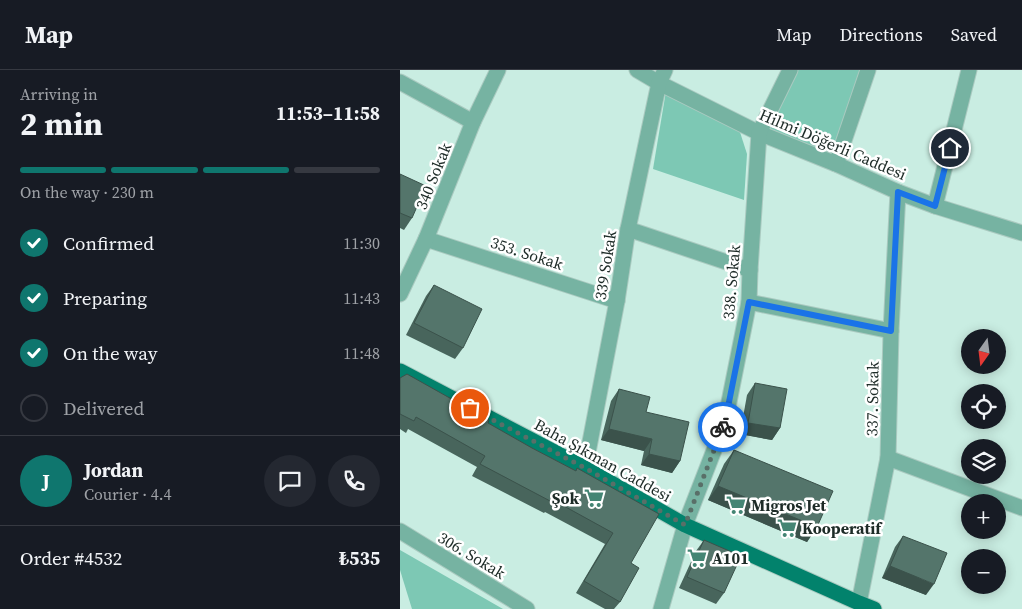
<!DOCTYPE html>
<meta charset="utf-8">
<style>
:root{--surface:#171b24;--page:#242831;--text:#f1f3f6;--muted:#9ea1a6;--line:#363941;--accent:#0f766e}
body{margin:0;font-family:"Source Serif 4",serif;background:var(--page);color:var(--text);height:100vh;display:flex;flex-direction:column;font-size:19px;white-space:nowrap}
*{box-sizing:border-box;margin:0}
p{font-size:16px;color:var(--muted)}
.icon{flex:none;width:28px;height:28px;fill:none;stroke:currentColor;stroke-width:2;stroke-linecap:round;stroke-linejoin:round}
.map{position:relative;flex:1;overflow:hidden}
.drawer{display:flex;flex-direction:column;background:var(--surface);width:400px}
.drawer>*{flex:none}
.needle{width:32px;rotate:194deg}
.fabs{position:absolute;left:561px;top:259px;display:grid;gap:10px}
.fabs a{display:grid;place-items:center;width:45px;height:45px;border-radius:50%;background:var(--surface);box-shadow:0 2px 12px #0003;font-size:25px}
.pin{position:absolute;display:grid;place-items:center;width:42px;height:42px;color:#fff;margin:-21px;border:2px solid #fff;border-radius:50%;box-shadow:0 1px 5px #0007}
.courier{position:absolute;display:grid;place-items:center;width:50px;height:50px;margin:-25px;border:4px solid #1a73e8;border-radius:50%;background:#fff;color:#222;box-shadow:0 1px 6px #0007}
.summary em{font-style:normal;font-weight:700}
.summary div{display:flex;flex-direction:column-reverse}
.summary{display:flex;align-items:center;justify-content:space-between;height:85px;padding:0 20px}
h1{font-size:32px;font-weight:700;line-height:38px}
.bar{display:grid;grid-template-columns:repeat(4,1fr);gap:8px 5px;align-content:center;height:60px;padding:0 20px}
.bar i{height:6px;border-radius:4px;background:var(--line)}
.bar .current{background:var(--accent)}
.bar p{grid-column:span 4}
.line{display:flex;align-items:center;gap:12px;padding:0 20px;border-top:1px solid var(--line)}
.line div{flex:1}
.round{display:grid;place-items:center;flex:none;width:52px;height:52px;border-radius:26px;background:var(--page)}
ol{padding:0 20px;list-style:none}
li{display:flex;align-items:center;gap:15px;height:55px}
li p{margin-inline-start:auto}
li .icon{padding:5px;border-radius:50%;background:var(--accent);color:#fff;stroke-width:4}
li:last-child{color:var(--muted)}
li i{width:28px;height:28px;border:2px solid var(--line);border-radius:50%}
header{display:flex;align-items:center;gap:30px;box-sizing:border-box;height:70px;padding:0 25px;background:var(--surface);border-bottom:1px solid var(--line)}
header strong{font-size:24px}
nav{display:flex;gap:28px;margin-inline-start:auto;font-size:18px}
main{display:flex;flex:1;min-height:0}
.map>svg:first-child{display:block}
</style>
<header>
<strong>Map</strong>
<nav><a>Map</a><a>Directions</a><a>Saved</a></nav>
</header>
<main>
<section class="drawer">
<div class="summary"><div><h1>2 min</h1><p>Arriving in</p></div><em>11:53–11:58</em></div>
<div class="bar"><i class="current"></i><i class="current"></i><i class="current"></i><i></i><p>On the way · 230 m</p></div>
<ol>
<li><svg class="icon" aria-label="check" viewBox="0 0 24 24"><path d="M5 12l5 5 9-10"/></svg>Confirmed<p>11:30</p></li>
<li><svg class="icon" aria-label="check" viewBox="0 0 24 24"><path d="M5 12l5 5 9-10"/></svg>Preparing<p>11:43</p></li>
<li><svg class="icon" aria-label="check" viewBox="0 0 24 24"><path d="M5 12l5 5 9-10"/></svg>On the way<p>11:48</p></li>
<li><i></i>Delivered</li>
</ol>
<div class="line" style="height:90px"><b class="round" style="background:var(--accent);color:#fff">J</b><div><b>Jordan</b><p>Courier · 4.4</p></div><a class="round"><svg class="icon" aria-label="chat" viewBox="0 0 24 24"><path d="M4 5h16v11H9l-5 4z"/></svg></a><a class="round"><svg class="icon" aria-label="phone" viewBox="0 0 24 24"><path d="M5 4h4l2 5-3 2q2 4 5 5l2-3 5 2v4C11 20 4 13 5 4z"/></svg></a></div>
<div class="line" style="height:65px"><div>Order #4532</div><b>₺535</b></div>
</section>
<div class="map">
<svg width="622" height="539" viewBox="0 0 622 539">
<rect width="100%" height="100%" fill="#c9ede2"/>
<g fill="#7dc8b4">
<path d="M390,0H468L436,94L359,63Z"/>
<path d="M266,21L339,59L347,84L344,130L253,99Z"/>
<path d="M0,480L103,539H12L0,500Z"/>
</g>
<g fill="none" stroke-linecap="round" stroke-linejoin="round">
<defs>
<g id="minor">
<path d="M237,0L259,13L359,63L436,94L498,122L535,136L622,163"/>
<path d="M0,12L73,52"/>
<path d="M436,94L468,0"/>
<path d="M535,136L569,0"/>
<path d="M228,159L350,200"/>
<path d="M26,169L217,231"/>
<path d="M0,224L26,169L73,52L98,0"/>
<path d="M349,232L491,261"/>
<path d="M488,388L622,438"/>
<path d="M185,398L217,231L228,159L259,13L265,0"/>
<path d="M0,461L127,539"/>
<path d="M459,533L488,388L491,261L498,122"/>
<path d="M261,539L285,455L325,352L349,232L350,200L359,63L390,0"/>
</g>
<path id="major" d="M0,301L185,398L285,455L459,533L474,539"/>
</defs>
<use href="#minor" stroke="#aacac0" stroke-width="17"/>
<use href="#major" stroke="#aacac0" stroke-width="17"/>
<use href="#minor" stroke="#76b3a2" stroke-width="15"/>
<use href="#major" stroke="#02826c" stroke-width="15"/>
</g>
<g fill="#48655c">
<path d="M0,104L12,148L4,160L0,158Z"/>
<path d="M34,215L63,278L55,289L6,265L26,226Z"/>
<path d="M0,308L88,353L132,378L175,400L231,493L220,532L214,539H205L176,523L205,474L145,442L144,443L72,406L77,397L8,359L6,363L0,359Z"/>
<path d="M355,313L380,358L372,370L340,364L347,325Z"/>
<path d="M219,319L280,391L272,403L241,395L244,381L201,370L211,331Z"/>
<path d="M334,380L417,457L407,472L308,430L324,394Z"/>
<path d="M503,466L526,525L482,508L495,477Z"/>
<path d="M304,470L324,523L316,534L279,518L296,481Z"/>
</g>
<g fill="#3b524b">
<path d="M348,353L380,358L372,370L340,364Z"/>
<path d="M209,359L252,369L244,381L201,370Z"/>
<path d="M249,384L280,391L272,403L241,395Z"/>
<path d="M318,416L417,457L407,472L308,430Z"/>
<path d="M490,496L534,514L526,525L482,508Z"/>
</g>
<g fill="#54756b" stroke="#3b524b">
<path d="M0,104L26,116L12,148L0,143Z"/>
<path d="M34,215L82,239L63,278L14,253Z"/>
<path d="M7,304L89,350L88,353L132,378L176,401L177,398L259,444L231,493L239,498L220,532L184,511L213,463L153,430L152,432L80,394L85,386L16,347L14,351L0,344V308Z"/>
<path d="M355,313L387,319L380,358L348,353Z"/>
<path d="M219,319L250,327L246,342L289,352L280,391L249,384L252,369L209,359Z"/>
<path d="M334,380L433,421L417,457L318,416Z"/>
<path d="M503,466L547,483L534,514L490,496Z"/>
<path d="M304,470L341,486L324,523L287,507Z"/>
</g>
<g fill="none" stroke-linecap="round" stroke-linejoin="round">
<path stroke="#596f68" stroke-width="5" stroke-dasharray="0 9" d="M70,338L185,398L285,455L323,357"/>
<path stroke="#1a73e8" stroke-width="6" d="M323,357L325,352L349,232L491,261L498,122L535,136L550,78"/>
</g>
<defs>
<symbol id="supermarket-bare" viewBox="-9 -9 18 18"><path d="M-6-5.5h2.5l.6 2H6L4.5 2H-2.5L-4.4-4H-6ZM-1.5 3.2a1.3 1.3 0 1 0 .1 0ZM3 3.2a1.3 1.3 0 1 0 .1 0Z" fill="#448574" stroke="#fff" stroke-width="2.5" paint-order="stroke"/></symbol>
</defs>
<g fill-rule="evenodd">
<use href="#supermarket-bare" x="180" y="414" width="28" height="28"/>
<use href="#supermarket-bare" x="322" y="421" width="28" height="28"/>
<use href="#supermarket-bare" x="373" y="444" width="28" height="28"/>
<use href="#supermarket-bare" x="283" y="474" width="28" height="28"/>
</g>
<g text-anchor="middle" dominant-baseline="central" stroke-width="5" stroke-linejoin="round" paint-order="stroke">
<g font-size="16" fill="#1d2b27" stroke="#fff">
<text transform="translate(433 74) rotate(23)">Hilmi Döğerli Caddesi</text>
<text transform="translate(33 106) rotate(-68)">340 Sokak</text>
<text transform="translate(127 183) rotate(18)">353. Sokak</text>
<text transform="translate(205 195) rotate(-81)">339 Sokak</text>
<text transform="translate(331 212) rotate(-85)">338. Sokak</text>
<text transform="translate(472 329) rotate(-89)">337. Sokak</text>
<text transform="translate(203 390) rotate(29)">Baha Şıkman Caddesi</text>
<text transform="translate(72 485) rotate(31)">306. Sokak</text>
</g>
<g font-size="16" font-weight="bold" fill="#1d2b27" stroke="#fff" text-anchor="start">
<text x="179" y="428" text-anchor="end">Şok</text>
<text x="351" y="435">Migros Jet</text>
<text x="402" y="458">Kooperatif</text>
<text x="312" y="488">A101</text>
</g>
</g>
</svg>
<div class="fabs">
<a><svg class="needle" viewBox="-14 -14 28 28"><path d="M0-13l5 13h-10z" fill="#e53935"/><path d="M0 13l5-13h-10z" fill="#9ea1a6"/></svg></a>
<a><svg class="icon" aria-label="locate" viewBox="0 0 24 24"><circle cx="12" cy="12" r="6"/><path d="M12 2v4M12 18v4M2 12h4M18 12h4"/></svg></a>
<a><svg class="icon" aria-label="layers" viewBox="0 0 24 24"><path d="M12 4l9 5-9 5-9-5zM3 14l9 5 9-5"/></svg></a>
<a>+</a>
<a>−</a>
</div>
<div class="pin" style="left:70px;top:338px;background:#ea580c"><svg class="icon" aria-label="bag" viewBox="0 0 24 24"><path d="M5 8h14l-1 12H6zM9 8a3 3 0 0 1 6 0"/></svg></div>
<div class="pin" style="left:550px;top:78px;background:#1f2937"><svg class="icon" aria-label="home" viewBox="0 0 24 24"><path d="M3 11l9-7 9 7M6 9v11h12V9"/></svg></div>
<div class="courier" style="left:323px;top:357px"><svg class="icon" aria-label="bike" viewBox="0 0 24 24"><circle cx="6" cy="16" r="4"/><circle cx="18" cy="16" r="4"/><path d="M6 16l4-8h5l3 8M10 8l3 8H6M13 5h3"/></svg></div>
</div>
</main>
